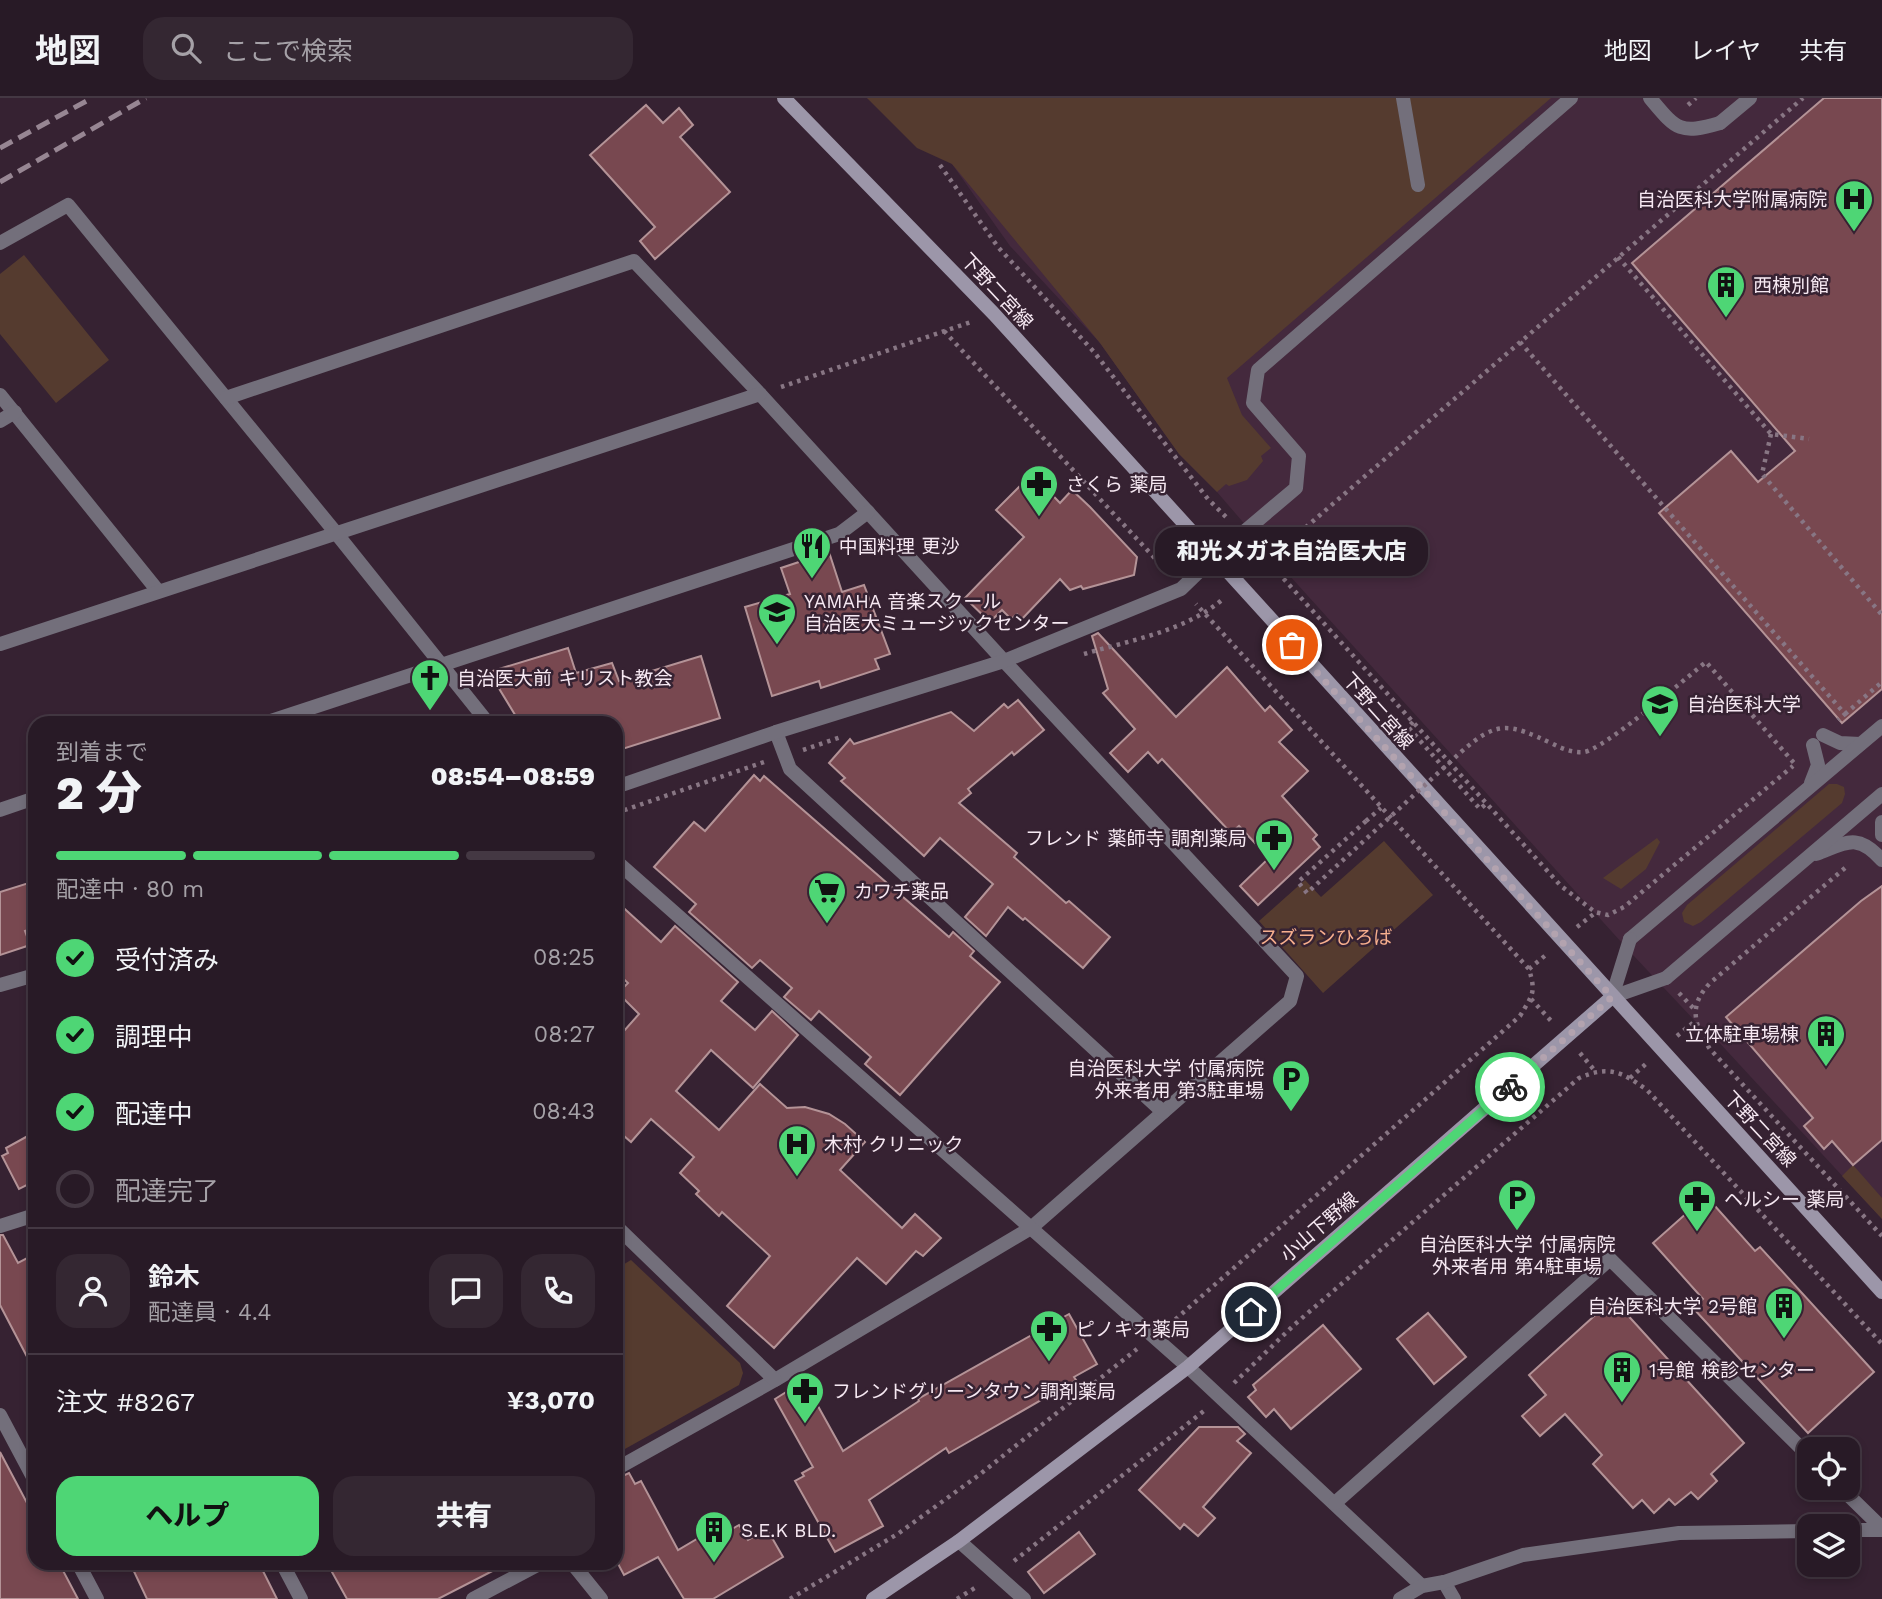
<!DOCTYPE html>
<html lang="ja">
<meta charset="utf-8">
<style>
:root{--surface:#281a26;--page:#342732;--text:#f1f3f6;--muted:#a5a1a7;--line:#443843;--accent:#4ed675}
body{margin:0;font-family:"Work Sans","Noto Sans JP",sans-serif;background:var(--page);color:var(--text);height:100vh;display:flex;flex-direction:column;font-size:26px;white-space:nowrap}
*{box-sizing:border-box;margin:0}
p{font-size:23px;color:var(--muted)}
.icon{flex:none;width:38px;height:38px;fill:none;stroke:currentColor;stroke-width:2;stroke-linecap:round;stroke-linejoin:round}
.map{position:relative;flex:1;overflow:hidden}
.sheet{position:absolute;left:28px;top:618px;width:595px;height:854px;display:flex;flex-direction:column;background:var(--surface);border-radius:21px;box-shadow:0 4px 10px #0003,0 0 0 2px var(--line)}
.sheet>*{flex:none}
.tools{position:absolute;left:1797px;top:1339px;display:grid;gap:14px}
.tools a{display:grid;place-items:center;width:63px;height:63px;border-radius:14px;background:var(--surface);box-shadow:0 4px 10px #0003,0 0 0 2px var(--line);font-size:35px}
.pin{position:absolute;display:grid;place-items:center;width:60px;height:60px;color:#fff;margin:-30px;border:4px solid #fff;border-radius:50%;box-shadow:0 2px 7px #0007}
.courier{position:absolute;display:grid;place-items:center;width:70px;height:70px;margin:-35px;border:5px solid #4ed675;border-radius:50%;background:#fff;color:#222;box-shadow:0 2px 9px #0007}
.bubble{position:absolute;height:49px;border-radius:21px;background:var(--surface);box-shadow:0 4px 10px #0003,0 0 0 2px var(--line);font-size:23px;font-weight:800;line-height:49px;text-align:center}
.headline em{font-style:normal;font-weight:800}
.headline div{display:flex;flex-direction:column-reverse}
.headline{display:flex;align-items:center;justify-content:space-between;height:119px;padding:0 28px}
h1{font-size:46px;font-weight:800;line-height:52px}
.bar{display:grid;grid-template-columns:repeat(4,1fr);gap:10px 7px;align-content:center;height:84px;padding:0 28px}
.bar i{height:9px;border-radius:5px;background:var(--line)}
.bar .selected{background:var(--accent)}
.bar p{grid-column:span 4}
.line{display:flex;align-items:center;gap:18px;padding:0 28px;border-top:2px solid var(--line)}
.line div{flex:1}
.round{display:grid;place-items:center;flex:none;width:74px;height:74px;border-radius:21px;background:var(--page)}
ol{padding:0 28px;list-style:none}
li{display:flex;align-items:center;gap:21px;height:77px}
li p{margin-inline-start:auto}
li .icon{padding:7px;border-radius:50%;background:var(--accent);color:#111;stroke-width:4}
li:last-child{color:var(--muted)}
li i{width:38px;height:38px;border:4px solid var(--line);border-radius:50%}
.primary-button{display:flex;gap:14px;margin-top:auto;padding:14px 28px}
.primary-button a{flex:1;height:80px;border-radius:21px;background:var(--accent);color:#111;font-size:28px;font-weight:800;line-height:80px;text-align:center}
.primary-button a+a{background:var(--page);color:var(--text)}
header{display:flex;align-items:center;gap:42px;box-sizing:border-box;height:98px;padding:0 35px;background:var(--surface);border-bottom:2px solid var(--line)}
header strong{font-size:33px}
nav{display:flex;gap:38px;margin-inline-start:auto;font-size:24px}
.search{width:490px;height:63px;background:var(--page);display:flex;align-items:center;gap:18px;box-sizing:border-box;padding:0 24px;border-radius:21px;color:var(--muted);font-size:26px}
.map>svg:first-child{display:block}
</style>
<header>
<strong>地図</strong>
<div class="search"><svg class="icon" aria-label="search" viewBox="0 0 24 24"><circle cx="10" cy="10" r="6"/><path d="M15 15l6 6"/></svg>ここで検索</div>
<nav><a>地図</a><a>レイヤ</a><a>共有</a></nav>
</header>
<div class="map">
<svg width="1882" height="1501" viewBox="0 0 1882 1501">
<rect width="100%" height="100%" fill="#362232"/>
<path fill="#44293d" d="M867,0H1882V1121L1715,940L1695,923L1632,856L1279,466L1217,394L1179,356L1100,245L1010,148L952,66Z"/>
<g fill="#553b2f">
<path d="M867,0H1551L1227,280L1242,317L1271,350L1261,358L1263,363L1247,382L1229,388L1226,386L1217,394L1179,356L1100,245L952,66L917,50Z"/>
<path d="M24,157L109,262L56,305L0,236V176Z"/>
<path d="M1829,686H1837L1844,689L1845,696L1842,705L1701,824L1693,828L1684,824L1682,815L1687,807Z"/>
<path d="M1657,740L1660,744L1646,771L1621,791L1603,780Z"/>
<path d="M1384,743L1433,797L1323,895L1259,823L1305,782L1321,799Z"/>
<path d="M1853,1067L1882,1100V1121L1842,1078Z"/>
<path d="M631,1162L740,1265L743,1275L739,1287L616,1356V1171Z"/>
</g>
<g fill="#784850" stroke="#b49397" stroke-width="2">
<path d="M1824,0H1882V591L1842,625L1659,415L1731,353L1758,384L1795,353L1632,165Z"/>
<path d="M646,7L663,25L679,10L693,27L680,39L730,94L655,161L640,143L655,129L590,57Z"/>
<path d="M1032,376L1060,405L1072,392L1090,409L1137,459L1134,477L1083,491L1081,488L1070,492L1060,481L1022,521L1017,516L1011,521L1002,512L990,524L965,500L1024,439L996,412Z"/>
<path d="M829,454L842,494L864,487L890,556L875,561L879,571L821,590L819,583L772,598L745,509L790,496L781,470Z"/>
<path d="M1098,535L1176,619L1227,569L1265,613L1270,608L1292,632L1279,644L1308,673L1282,698L1317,737L1313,741L1320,749L1258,807L1240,788L1269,760L1239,728L1231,735L1162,661L1158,665L1148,654L1128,674L1110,655L1135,631L1103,595L1108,591L1092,538Z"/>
<path d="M568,550L576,575L612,565L619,583L701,558L720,620L616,653V625H520L489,574Z"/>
<path d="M1018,602L1044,632L1014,657L1012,654L968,691L971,695L959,705L1017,755L1014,759L1066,805L1069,803L1110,839L1083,870L1025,820L1023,822L1008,809L986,838L965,819L993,786L940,740L924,758L841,683L845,680L829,665L850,641L854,646L951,614L974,633L1004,606L1008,610Z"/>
<path d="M754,677L760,683L764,678L949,839L953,834L974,853L970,858L1000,884L900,997L865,966L871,959L819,913L811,922L784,899L792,890L760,862L752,870L689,814L696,806L654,769L694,724L705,733Z"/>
<path d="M35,783V830L25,833L30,847L0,857V794Z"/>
<path d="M1882,788V1042L1853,1067L1832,1043L1824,1051L1804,1028L1813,1020L1726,919L1861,803Z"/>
<path d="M616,803L661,844L675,828L738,884L721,903L755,932L772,913L798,937L753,990L711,952L676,993L719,1032L760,986L787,1010L805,1009L829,1016L845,1026L865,1044L840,1072L902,1130L915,1116L941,1140L923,1158L916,1153L886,1186L857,1160L774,1250L727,1208L770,1158L722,1114L719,1118L696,1096L699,1093L680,1075L694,1059L651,1021L631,1044L616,1031V942L639,916L618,895L628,885L616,874Z"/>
<path d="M35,1034V1083L19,1091L2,1058L8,1055L6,1050Z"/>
<path d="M1706,1098L1755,1153L1760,1149L1874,1274L1808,1335L1693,1210L1703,1201L1653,1145Z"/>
<path d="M0,1137H3L18,1165L35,1156V1274L0,1207Z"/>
<path d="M1613,1201L1744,1345L1711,1376L1717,1383L1698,1401L1691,1394L1675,1407L1669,1401L1654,1415L1642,1402L1633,1410L1593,1366L1602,1357L1565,1316L1540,1338L1522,1318L1546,1297L1529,1277Z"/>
<path d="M1428,1215L1466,1259L1434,1286L1397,1241Z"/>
<path d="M1069,1216L1097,1266L1074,1279L1076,1282L949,1355L946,1350L869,1402L883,1428L835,1454L795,1383L804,1378L802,1375L813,1369L775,1301L804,1283L843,1353L919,1303L918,1301Z"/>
<path d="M1323,1227L1361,1271L1291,1331L1274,1311L1266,1319L1248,1299L1256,1292L1253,1287Z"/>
<path d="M1199,1329H1238L1245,1336L1237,1343L1251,1355L1203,1409L1215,1420L1198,1438L1184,1426L1180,1431L1139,1392Z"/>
<path d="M0,1354L35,1420V1465H59L78,1501H0Z"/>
<path d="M629,1375L635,1386L641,1383L678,1452L712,1432L717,1440L739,1427L748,1442L767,1431L783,1459L713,1501H684L658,1459L624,1477L616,1462V1381Z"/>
<path d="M1079,1434L1095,1456L1044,1495L1028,1474Z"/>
<path d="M130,1465H259L277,1501H147Z"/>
<path d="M327,1465H508L438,1501H347Z"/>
</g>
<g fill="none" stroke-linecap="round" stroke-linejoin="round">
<g stroke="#887684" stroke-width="4.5" stroke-dasharray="3.5 5" stroke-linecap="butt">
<path d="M1688,7L1696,0"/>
<path d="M940,67L998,149L1094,254L1208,401L1227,420"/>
<path d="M1618,159L1771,336L1809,341"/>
<path d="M944,233L1163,469"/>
<path d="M1520,244L1845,616L1838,622"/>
<path d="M781,289L971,224"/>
<path d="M1771,336L1762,376L1882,517"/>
<path d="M1255,449L1561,788L1595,814L1608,817L1624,809L1793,668"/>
<path d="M1254,474L1803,0"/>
<path d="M1084,556C1131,542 1187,533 1224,500"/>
<path d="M1845,616L1882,584"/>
<path d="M1413,624L1408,629L1480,711L1487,705"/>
<path d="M803,652L841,639"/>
<path d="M1461,654C1498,621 1510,626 1553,646C1563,651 1573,655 1584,654C1603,652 1686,580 1706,564L1794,665"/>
<path d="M616,715L764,664"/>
<path d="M1366,723L1381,710"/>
<path d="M1845,770L1710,885C1688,908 1694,927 1710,951L1882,1138"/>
<path d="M1577,829L1595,815"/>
<path d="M1529,871L1547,856"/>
<path d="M1679,895L1696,913"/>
<path d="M1531,901L1553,925"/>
<path d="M1677,938L1695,923"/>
<path d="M1580,955L1595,973"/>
<path d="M1630,980L1647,965"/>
<path d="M1169,1227L1520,918C1533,896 1536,895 1529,871L1196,506"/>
<path d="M1234,1285L1294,1227L1579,980C1609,967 1622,974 1647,992L1882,1246"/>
<path d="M1014,1463L1205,1312"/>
<path d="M790,1501L899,1435L979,1377L1137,1251"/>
<path d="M957,1501L978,1488"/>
</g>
<g stroke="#736f7b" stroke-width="14">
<path d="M1403,0L1418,87"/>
<path d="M1823,637L1840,645L1860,646"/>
<path d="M1811,685L1818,667L1813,647"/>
<path d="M1882,724V737"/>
<path d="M1816,756C1846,745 1857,734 1882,762"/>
<path d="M1630,841L1882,628"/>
<path d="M1666,880L1882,696"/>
</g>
<g stroke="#736f7b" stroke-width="14">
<path d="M1650,0C1676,31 1679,37 1720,25"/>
<path d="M0,145L68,107L336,435L488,625"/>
<path d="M0,297L158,493"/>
<path d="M226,300L634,163L760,296L1004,563L1297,878L1290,903L1031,1130L775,1282L616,1371"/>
<path d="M0,323L15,314"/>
<path d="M1213,460L1296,390L1299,358L1253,305L1258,272L1571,0"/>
<path d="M0,546L760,296"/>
<path d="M265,625L839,436L868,414"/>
<path d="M776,634L790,671L1163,1014"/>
<path d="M0,712L35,700"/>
<path d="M616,763L1188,1269L1422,1488"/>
<path d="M1612,899L1630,841"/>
<path d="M1612,899L1666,880"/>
<path d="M0,1128L35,1117"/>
<path d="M616,1128L775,1282"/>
<path d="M0,1317L35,1383"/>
<path d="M1841,1390L1882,1430"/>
<path d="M1335,1405L1610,1161L1810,1359"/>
<path d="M1848,1432H1882"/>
<path d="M959,1443L1024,1501"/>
<path d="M78,1465L97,1501"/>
<path d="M282,1465L301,1501"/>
<path d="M572,1465L601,1501"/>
<path d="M1444,1484L1454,1501"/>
<path d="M473,1501L541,1465"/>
<path d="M1400,1501L1422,1488L1444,1484L1523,1457L1679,1435L1810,1433"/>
</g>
<g stroke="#736f7b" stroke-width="14">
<path d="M1720,25L1750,0"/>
<path d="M616,689L776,634L1004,563L1181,491L1213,460"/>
<path d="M0,887L35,877"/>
</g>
<g stroke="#9c96a9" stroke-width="14">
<path d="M784,0L994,216L1882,1194"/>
<path d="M873,1501L959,1443L1188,1269L1612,899"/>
</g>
<g stroke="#978693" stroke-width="5" stroke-dasharray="14 7" stroke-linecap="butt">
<path d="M0,50L92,0"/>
<path d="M0,84L146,0"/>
</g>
<path stroke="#887684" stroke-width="4.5" stroke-dasharray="3.5 5" stroke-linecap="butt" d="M1366,723L1298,784L1307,795L1461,654"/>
</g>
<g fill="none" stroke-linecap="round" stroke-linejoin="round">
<path stroke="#b3a3af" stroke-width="7" stroke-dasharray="0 12.6" d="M1292,547L1612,899L1510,989"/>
<path stroke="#4ed675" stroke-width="9" d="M1251,1214L1510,989"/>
</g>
<defs>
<symbol id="hospital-pin" viewBox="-11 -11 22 30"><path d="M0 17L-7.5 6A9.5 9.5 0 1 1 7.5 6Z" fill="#4ed675" stroke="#362232"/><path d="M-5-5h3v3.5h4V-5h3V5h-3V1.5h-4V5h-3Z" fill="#111"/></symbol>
<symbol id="building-pin" viewBox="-11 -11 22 30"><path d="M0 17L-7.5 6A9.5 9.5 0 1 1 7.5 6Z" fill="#4ed675" stroke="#362232"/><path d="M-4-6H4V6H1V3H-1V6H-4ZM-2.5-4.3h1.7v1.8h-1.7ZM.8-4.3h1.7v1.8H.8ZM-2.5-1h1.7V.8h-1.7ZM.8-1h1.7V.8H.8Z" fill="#111"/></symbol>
<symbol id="pharmacy-pin" viewBox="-11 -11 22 30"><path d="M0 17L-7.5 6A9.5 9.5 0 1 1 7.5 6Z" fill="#4ed675" stroke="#362232"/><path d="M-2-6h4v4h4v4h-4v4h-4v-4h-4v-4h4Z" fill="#111"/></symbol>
<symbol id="restaurant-pin" viewBox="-11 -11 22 30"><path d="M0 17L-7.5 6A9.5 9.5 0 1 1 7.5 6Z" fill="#4ed675" stroke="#362232"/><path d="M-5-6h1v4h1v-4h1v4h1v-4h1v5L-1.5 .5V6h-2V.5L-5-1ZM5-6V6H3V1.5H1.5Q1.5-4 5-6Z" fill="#111"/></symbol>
<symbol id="school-pin" viewBox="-11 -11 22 30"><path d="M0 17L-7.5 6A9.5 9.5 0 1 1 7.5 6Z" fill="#4ed675" stroke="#362232"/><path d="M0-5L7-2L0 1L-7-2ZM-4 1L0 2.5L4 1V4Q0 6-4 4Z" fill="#111"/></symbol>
<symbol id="church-pin" viewBox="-11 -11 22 30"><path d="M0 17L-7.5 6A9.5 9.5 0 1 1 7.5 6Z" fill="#4ed675" stroke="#362232"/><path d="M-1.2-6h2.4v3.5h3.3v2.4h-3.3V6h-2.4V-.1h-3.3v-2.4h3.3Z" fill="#111"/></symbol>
<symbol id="university-pin" viewBox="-11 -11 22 30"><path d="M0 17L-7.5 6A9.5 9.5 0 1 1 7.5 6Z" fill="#4ed675" stroke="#362232"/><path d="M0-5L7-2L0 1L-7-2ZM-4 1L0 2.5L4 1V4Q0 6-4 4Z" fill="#111"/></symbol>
<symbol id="supermarket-pin" viewBox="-11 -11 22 30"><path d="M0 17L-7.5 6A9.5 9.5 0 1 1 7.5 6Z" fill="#4ed675" stroke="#362232"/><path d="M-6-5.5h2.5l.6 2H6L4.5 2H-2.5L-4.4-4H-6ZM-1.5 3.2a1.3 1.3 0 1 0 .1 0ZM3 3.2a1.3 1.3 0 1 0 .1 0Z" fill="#111"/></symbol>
<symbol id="parking-pin" viewBox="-11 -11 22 30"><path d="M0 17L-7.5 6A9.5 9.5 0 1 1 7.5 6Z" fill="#4ed675" stroke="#362232"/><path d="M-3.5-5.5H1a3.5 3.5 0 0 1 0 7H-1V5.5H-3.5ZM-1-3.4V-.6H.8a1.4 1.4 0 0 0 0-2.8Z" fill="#111"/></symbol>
</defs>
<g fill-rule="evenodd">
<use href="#hospital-pin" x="1832" y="79" width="44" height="60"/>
<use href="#building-pin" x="1704" y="165" width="44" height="60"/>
<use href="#pharmacy-pin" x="1017" y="364" width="44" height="60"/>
<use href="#restaurant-pin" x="790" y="426" width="44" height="60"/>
<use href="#school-pin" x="755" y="492" width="44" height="60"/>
<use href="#church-pin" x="408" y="558" width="44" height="60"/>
<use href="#university-pin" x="1638" y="584" width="44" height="60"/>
<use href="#pharmacy-pin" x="1252" y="718" width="44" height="60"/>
<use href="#supermarket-pin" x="805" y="771" width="44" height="60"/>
<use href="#building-pin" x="1804" y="914" width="44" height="60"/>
<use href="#parking-pin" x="1269" y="959" width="44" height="60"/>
<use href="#hospital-pin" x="775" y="1024" width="44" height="60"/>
<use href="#parking-pin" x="1495" y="1078" width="44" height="60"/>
<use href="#pharmacy-pin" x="1675" y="1079" width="44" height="60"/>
<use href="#building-pin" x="1762" y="1186" width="44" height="60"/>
<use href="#pharmacy-pin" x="1027" y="1209" width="44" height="60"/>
<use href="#building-pin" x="1600" y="1250" width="44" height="60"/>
<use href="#pharmacy-pin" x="783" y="1271" width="44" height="60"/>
<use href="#building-pin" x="692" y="1410" width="44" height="60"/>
</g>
<g text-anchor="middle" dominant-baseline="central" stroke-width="5" stroke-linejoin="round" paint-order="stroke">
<g font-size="19" fill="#f6e8f2" stroke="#362232" text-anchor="start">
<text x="1827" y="101" text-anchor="end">自治医科大学附属病院</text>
<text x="1753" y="187">西棟別館</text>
<text x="1066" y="386">さくら 薬局</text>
<text x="839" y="448">中国料理 更沙</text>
<text x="804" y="503">YAMAHA 音楽スクール<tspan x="804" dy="22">自治医大ミュージックセンター</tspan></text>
<text x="457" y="580">自治医大前 キリスト教会</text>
<text x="1687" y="606">自治医科大学</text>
<text x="1247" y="740" text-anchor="end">フレンド 薬師寺 調剤薬局</text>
<text x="854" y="793">カワチ薬品</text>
<text x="1799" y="936" text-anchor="end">立体駐車場棟</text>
<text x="1264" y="970" text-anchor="end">自治医科大学 付属病院<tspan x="1264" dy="22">外来者用 第3駐車場</tspan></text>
<text x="824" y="1046">木村 クリニック</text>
<text x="1724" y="1101">ヘルシー 薬局</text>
<text x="1517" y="1146" text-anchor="middle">自治医科大学 付属病院<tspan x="1517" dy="22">外来者用 第4駐車場</tspan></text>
<text x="1757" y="1208" text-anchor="end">自治医科大学 2号館</text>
<text x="1076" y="1231">ピノキオ薬局</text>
<text x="1649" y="1272">1号館 検診センター</text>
<text x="832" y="1293">フレンドグリーンタウン調剤薬局</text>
<text x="741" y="1432">S.E.K BLD.</text>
</g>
<g font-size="19" fill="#f6e8f2" stroke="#362232">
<text transform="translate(997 193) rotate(47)">下野二宮線</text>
<text transform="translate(1378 613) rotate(48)">下野二宮線</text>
<text transform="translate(1760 1031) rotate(47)">下野二宮線</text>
<text transform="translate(1319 1129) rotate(-41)">小山下野線</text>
</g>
<g font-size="19" fill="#f7af8e" stroke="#362232">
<text x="1326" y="839">スズランひろば</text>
</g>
</g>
</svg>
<div class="tools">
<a><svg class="icon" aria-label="locate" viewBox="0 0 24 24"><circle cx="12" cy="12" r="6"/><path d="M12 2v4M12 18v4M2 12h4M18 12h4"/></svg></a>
<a><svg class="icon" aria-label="layers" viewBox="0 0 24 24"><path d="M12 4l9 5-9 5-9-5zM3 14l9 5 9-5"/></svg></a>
</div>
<div class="pin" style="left:1292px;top:547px;background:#ea580c"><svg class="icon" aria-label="bag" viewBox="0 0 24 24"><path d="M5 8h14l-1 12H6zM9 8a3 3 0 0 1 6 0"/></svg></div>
<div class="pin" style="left:1251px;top:1214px;background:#1f2937"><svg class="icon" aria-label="home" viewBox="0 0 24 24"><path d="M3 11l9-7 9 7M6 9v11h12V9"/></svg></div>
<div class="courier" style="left:1510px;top:989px"><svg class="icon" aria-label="bike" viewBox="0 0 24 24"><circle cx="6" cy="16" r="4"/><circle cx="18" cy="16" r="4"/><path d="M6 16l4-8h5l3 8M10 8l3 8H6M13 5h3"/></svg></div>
<div class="bubble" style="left:1155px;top:429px;width:273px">和光メガネ自治医大店</div>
<section class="sheet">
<div class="headline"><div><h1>2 分</h1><p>到着まで</p></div><em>08:54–08:59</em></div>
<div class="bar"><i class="selected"></i><i class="selected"></i><i class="selected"></i><i></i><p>配達中 · 80 m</p></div>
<ol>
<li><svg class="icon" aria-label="check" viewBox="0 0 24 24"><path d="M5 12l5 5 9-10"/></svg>受付済み<p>08:25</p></li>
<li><svg class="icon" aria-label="check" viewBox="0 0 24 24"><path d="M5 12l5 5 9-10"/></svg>調理中<p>08:27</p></li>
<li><svg class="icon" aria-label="check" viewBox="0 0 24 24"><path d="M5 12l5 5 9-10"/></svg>配達中<p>08:43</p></li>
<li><i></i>配達完了</li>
</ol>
<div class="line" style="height:126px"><a class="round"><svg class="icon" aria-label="person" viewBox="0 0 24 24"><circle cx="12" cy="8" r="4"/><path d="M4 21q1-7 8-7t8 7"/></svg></a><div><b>鈴木</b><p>配達員 · 4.4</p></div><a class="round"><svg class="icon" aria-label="chat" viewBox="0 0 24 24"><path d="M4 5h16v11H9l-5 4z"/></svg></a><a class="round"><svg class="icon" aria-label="phone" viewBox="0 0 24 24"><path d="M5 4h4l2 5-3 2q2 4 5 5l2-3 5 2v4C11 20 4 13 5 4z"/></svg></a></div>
<div class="line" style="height:91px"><div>注文 #8267</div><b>¥3,070</b></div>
<div class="primary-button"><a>ヘルプ</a><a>共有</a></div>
</section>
</div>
